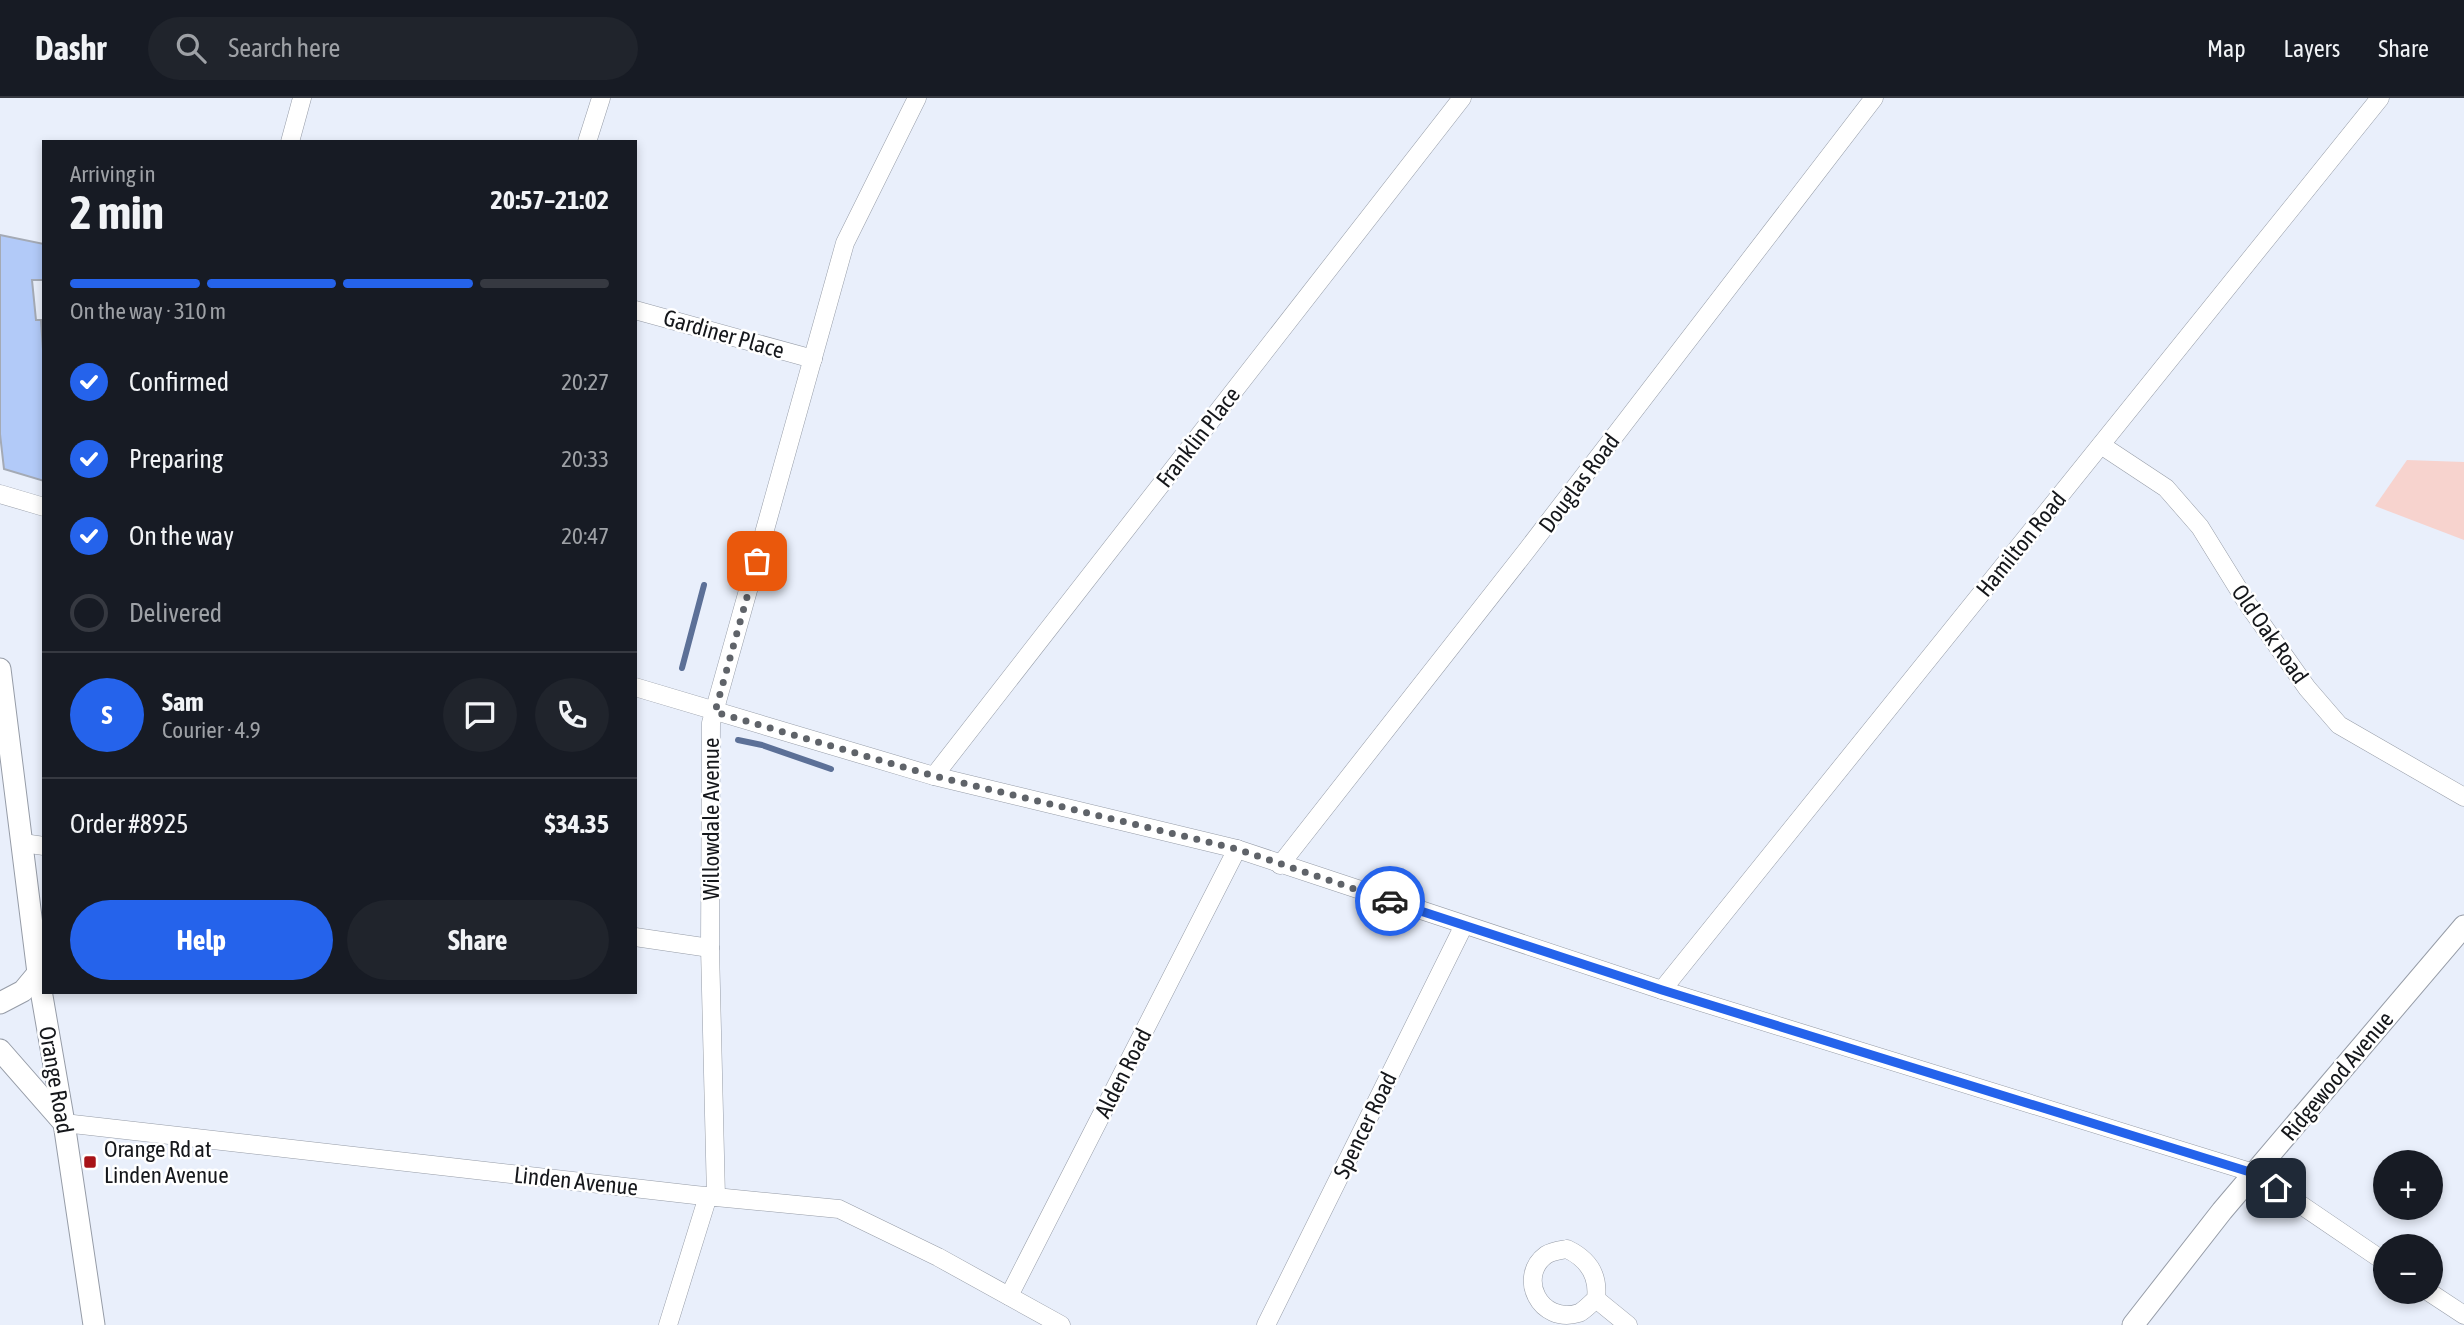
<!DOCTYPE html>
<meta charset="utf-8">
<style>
:root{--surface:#171b24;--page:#20242c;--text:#f1f3f6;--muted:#9ea1a6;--line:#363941;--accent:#2563eb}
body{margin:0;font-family:"Asap Condensed",sans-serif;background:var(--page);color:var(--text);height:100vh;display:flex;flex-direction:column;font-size:26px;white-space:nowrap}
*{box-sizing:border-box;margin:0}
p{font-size:23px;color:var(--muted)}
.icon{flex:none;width:38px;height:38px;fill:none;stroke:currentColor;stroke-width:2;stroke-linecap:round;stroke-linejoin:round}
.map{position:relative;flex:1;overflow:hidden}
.panel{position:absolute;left:42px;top:42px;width:595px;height:854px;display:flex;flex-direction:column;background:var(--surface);border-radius:0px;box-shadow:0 4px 10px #0003}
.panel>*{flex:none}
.buttons{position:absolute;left:2373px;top:1052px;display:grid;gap:14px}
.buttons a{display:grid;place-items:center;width:70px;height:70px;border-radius:50%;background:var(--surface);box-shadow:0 4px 10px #0003;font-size:35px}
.pin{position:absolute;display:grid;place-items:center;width:60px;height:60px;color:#fff;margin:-30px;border-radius:14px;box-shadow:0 4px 10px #0006}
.courier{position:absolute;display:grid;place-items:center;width:70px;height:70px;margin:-35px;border:5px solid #2563eb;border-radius:50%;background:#fff;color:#222;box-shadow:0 2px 9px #0007}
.headline em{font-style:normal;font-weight:700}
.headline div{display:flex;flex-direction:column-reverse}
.headline{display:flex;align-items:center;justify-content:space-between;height:119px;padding:0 28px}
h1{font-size:46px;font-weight:700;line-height:52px}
.bar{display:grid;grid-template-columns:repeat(4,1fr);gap:10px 7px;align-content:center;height:84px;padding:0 28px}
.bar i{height:9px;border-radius:5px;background:var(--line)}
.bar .selected{background:var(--accent)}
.bar p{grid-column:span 4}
.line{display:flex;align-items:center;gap:18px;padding:0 28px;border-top:2px solid var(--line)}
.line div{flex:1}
.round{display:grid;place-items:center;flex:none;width:74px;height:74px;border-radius:37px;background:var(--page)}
ol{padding:0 28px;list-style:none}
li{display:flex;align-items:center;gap:21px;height:77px}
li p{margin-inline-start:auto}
li .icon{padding:7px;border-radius:50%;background:var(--accent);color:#fff;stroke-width:4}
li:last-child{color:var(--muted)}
li i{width:38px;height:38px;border:4px solid var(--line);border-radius:50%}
.cta{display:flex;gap:14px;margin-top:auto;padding:14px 28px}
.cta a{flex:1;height:80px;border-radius:42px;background:var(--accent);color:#fff;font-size:28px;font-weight:700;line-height:80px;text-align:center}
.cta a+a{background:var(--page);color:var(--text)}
header{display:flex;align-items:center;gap:42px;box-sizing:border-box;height:98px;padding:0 35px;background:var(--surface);border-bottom:2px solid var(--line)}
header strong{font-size:33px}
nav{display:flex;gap:38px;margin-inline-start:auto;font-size:24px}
.search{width:490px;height:63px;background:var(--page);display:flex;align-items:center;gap:18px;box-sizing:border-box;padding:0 24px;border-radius:38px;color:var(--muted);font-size:26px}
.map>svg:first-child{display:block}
</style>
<header>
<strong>Dashr</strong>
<div class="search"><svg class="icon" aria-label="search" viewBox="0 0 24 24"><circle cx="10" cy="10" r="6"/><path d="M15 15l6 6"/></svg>Search here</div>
<nav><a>Map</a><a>Layers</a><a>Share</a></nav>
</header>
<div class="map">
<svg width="2464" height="1227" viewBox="0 0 2464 1227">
<rect width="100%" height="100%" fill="#e9effb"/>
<path fill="#f7d3ce" d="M2407,362L2464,364V442L2375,408Z"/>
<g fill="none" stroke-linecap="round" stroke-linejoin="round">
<g stroke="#5c7097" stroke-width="6">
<path d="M682,570L704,487"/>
<path d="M738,642L762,647L831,671"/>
</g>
</g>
<path fill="#b2caf8" stroke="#a4aab5" stroke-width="2" d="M0,137L44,146V182H32L36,222H41L44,267V383L4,371L0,336Z"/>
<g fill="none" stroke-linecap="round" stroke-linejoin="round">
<defs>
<g id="minor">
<path d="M290,44L302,0"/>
<path d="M587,44L601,0"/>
<path d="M635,212L813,261"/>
<path d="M2101,347L2166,390L2200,429L2247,505L2307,590L2339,627L2464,699"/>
<path d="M0,396L44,409"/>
<path d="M635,589L934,678L1237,751L1662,892L2254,1075L2385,1164"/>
<path d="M934,678L1462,0"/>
<path d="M23,745L44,748"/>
<path d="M1280,767L1527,452L1874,0"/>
<path d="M635,839L710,850"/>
<path d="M1662,892L2380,0"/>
<path d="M64,1025L695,1097L839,1111L938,1159L1061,1227"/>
<path d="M716,1099L710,850L711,625L845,145L917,0"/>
<path d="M1567,1151C1588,1161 1599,1177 1596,1201C1591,1205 1585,1212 1579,1215C1539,1227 1517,1178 1546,1157C1552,1153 1561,1152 1567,1151Z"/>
<path d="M2429,1194L2464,1217"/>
<path d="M1009,1198L1237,751"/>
<path d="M1596,1201L1628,1227"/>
<path d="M668,1227L708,1098"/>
<path d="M1266,1227L1464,827"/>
</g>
<g id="tertiary">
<path d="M0,571L38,875L64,1025L94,1227"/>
<path d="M0,905L23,893L38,875"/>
<path d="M0,952L63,1024"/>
<path d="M2133,1227L2222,1113L2464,828"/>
</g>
</defs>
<use href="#minor" stroke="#969ca7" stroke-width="19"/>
<use href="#tertiary" stroke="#969ca7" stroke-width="23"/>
<use href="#minor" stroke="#fff" stroke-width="18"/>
<use href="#tertiary" stroke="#fff" stroke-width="21"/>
</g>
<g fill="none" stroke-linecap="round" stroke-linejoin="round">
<path stroke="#5f6369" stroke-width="7" stroke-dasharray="0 12.6" d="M757,463L715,614L934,678L1237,751L1390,803"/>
<path stroke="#2563eb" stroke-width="9" d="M1390,803L1662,892L2253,1075L2276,1090"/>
</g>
<rect fill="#a81318" stroke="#fff" stroke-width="2.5" x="83" y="1057" width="14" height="14" rx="3.5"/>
<g text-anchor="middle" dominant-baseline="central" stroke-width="5" stroke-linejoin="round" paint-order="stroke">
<g font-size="23" fill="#15171b" stroke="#fff">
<text transform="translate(724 236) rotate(16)">Gardiner Place</text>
<text transform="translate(1198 339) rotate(-52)">Franklin Place</text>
<text transform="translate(1579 385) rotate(-53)">Douglas Road</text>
<text transform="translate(2021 446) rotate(-51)">Hamilton Road</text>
<text transform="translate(2270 536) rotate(55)">Old Oak Road</text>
<text transform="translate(711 721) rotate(-90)">Willowdale Avenue</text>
<text transform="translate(1123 975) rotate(-63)">Alden Road</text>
<text transform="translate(2337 978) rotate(-50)">Ridgewood Avenue</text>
<text transform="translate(56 982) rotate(80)">Orange Road</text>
<text transform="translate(1365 1027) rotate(-64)">Spencer Road</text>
<text transform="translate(576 1083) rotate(6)">Linden Avenue</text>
</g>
<g font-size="23" fill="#15171b" stroke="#fff" text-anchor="start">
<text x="104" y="1051">Orange Rd at<tspan x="104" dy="26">Linden Avenue</tspan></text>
</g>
</g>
</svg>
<div class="buttons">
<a>+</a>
<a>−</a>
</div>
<div class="pin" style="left:757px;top:463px;background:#ea580c"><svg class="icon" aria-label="bag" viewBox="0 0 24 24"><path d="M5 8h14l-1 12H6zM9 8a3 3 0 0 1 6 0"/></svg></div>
<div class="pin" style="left:2276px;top:1090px;background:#1f2937"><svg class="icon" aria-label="home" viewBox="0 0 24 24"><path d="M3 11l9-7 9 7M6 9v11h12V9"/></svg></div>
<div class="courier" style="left:1390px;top:803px"><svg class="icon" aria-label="car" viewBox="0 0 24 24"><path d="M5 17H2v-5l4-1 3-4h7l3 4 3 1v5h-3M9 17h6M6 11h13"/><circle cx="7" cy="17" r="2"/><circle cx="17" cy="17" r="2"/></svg></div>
<section class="panel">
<div class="headline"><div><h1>2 min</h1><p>Arriving in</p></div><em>20:57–21:02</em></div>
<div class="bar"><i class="selected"></i><i class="selected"></i><i class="selected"></i><i></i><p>On the way · 310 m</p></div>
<ol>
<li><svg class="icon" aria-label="check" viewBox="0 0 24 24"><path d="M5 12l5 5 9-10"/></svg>Confirmed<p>20:27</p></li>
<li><svg class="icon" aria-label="check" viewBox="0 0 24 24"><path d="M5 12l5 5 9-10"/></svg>Preparing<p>20:33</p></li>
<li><svg class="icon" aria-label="check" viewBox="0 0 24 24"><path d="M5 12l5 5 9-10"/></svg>On the way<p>20:47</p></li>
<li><i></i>Delivered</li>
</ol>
<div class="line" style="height:126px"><b class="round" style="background:var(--accent);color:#fff">S</b><div><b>Sam</b><p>Courier · 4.9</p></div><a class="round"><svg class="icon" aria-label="chat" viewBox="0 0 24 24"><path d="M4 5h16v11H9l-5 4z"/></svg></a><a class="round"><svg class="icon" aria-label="phone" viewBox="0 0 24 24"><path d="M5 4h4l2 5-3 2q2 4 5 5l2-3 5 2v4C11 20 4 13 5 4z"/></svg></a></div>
<div class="line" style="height:91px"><div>Order #8925</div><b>$34.35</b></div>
<div class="cta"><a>Help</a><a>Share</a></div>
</section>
</div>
